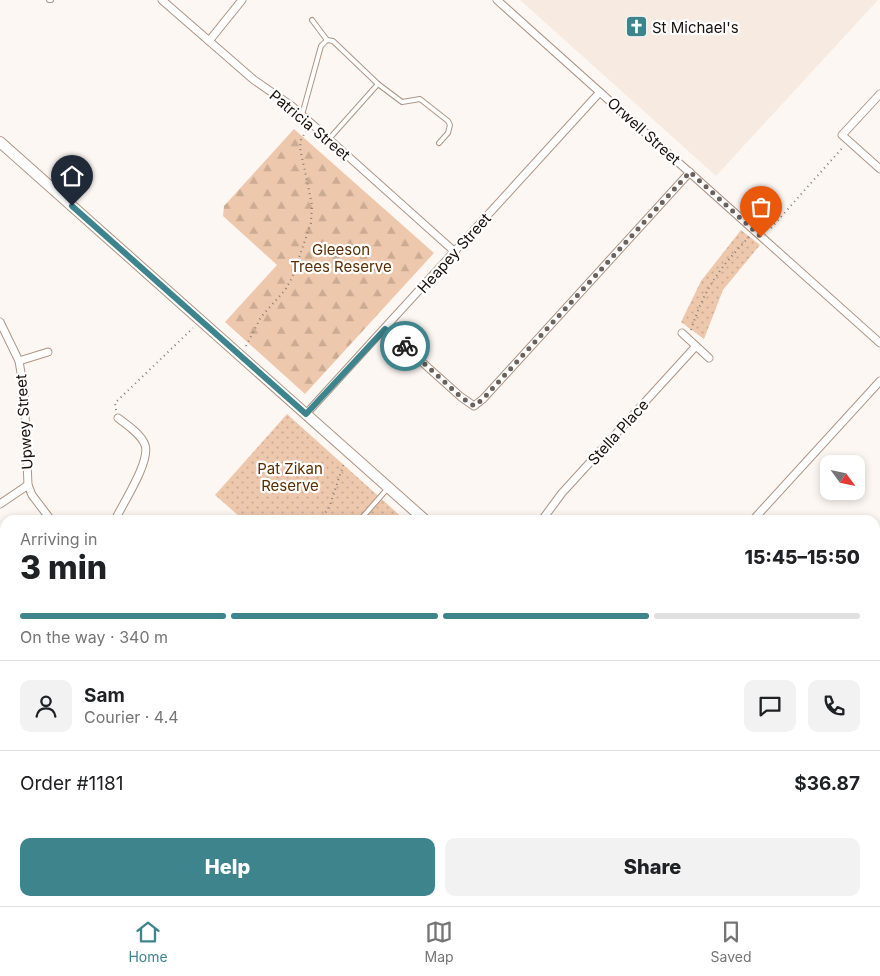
<!DOCTYPE html>
<meta charset="utf-8">
<style>
:root{--surface:#fff;--page:#f2f2f2;--text:#202124;--muted:#757577;--line:#e0e0e0;--accent:#3d848d}
body{margin:0;font-family:Inter,sans-serif;background:var(--page);color:var(--text);height:100vh;display:flex;flex-direction:column;font-size:19px;white-space:nowrap}
*{box-sizing:border-box;margin:0}
p{font-size:16px;color:var(--muted)}
.icon{flex:none;width:28px;height:28px;fill:none;stroke:currentColor;stroke-width:2;stroke-linecap:round;stroke-linejoin:round}
.map{position:relative;flex:1;overflow:hidden}
.drawer{position:absolute;left:0px;top:515px;width:880px;height:391px;display:flex;flex-direction:column;background:var(--surface);border-radius:15px 15px 0 0;box-shadow:0 2px 8px #0003}
.drawer>*{flex:none}
.needle{width:32px;rotate:123deg}
.fabs{position:absolute;left:820px;top:455px;display:grid;gap:10px}
.fabs a{display:grid;place-items:center;width:45px;height:45px;border-radius:10px;background:var(--surface);box-shadow:0 2px 8px #0003;font-size:25px}
.pin{position:absolute;display:grid;place-items:center;width:42px;height:42px;color:#fff;margin:-51px -21px;border-radius:50% 50% 50% 0;rotate:-45deg;box-shadow:0 0 5px #0007}
.pin .icon{rotate:45deg}
.courier{position:absolute;display:grid;place-items:center;width:50px;height:50px;margin:-25px;border:4px solid #3d848d;border-radius:50%;background:#fff;color:#222;box-shadow:0 1px 6px #0007}
.overview em{font-style:normal;font-weight:800}
.overview div{display:flex;flex-direction:column-reverse}
.overview{display:flex;align-items:center;justify-content:space-between;height:85px;padding:0 20px}
h1{font-size:32px;font-weight:800;line-height:38px}
.bar{display:grid;grid-template-columns:repeat(4,1fr);gap:8px 5px;align-content:center;height:60px;padding:0 20px}
.bar i{height:6px;border-radius:4px;background:var(--line)}
.bar .selected{background:var(--accent)}
.bar p{grid-column:span 4}
.line{display:flex;align-items:center;gap:12px;padding:0 20px;border-top:1px solid var(--line)}
.line div{flex:1}
.round{display:grid;place-items:center;flex:none;width:52px;height:52px;border-radius:10px;background:var(--page)}
.action{display:flex;gap:10px;margin-top:auto;padding:10px 20px}
.action a{flex:1;height:58px;border-radius:10px;background:var(--accent);color:#fff;font-size:20px;font-weight:800;line-height:58px;text-align:center}
.action a+a{background:var(--page);color:var(--text)}
.menu{display:flex;justify-content:space-around;align-items:center;height:70px;border-top:1px solid var(--line);background:var(--surface);font-size:14px;color:var(--muted)}
.menu a{display:grid;justify-items:center;gap:2px}
.menu .selected{color:var(--accent)}
.map>svg:first-child{display:block}
</style>
<div class="map">
<svg width="880" height="906" viewBox="0 0 880 906">
<defs>
<pattern id="forest-firs" width="22" height="20" patternUnits="userSpaceOnUse" patternTransform="scale(1.25)"><rect width="22" height="20" fill="#eec8ad"/><path d="M5 1l3.5 6h-7zM16 11l3.5 6h-7z" fill="#ccab94"/></pattern>
<pattern id="park-dots" width="8" height="8" patternUnits="userSpaceOnUse" patternTransform="scale(1.25)"><rect width="8" height="8" fill="#eec8ad"/><path d="M2 2h.1M6 6h.1" fill="none" stroke="#ccab94" stroke-width="1.8" stroke-linecap="round"/></pattern>
</defs>
<rect width="100%" height="100%" fill="#fdf7f3"/>
<path fill="#f7eae1" d="M520,0H878L716,176Z"/>
<path fill="url(#forest-firs)" d="M294,129L434,253L305,394L225,322L277,265L223,216L224,206Z"/>
<g fill="url(#park-dots)">
<path d="M741,230L760,245L723,290L704,339L681,322L701,281Z"/>
<path d="M287,414L405,520H239L240,517L215,495Z"/>
</g>
<g fill="none" stroke-linecap="round" stroke-linejoin="round">
<defs>
<g id="lane">
<path d="M49,0H51"/>
<path d="M312,20L327,40L333,41L378,84"/>
<path d="M302,115L321,46L327,40"/>
<path d="M329,139L378,84L402,102L420,99L448,121L450,125L448,133L439,143"/>
<path d="M360,520L388,488"/>
<path d="M27,901L33,906"/>
<path d="M713,901L717,905"/>
<path d="M75,906L79,901"/>
</g>
<g id="street">
<path d="M162,0L254,80L293,107L455,252"/>
<path d="M497,0L880,343"/>
<path d="M209,41L242,0"/>
<path d="M880,94L842,135L880,169"/>
<path d="M0,322L19,361L24,391L28,485L32,495L51,520"/>
<path d="M385,329L461,397L474,406L483,399L690,172"/>
<path d="M682,333L709,358"/>
<path d="M19,361L48,352"/>
<path d="M306,414L600,92"/>
<path d="M0,504L28,485"/>
<path d="M115,520C122,505 151,461 145,445C141,434 127,425 118,418"/>
<path d="M542,520L562,493L696,346"/>
<path d="M753,520L880,381"/>
<path d="M875,628L880,633"/>
<path d="M0,680L5,674"/>
<path d="M0,859L5,854"/>
<path d="M875,894L880,889"/>
<path d="M128,901L134,906"/>
<path d="M240,901L245,906"/>
<path d="M392,901L398,906"/>
<path d="M579,901L585,906"/>
</g>
<g id="secondary">
<path d="M0,142L425,520"/>
<path d="M855,901L860,906"/>
<path d="M209,906L213,901"/>
</g>
</defs>
<use href="#lane" stroke="#ae9585" stroke-width="6"/>
<use href="#street" stroke="#ae9585" stroke-width="9"/>
<use href="#secondary" stroke="#ae9585" stroke-width="12"/>
<g stroke="#837c77" stroke-width="2" stroke-dasharray="1 4" stroke-linecap="butt">
<path d="M771,228L844,146"/>
<path d="M691,330C705,287 719,269 750,236"/>
<path d="M246,346L261,317L285,290L292,278L311,223L312,205L300,148L301,140L307,129"/>
<path d="M116,410L115,403L193,328"/>
<path d="M319,520L329,508L344,463"/>
<path d="M0,724L5,728"/>
</g>
<use href="#lane" stroke="#fff" stroke-width="4"/>
<use href="#street" stroke="#fff" stroke-width="7"/>
<use href="#secondary" stroke="#fff" stroke-width="10"/>
</g>
<g fill="none" stroke-linecap="round" stroke-linejoin="round">
<path stroke="#69625c" stroke-width="5" stroke-dasharray="0 9" d="M405,346L461,397L474,406L483,399L690,172L761,237"/>
<path stroke="#3d848d" stroke-width="6" d="M72,206L306,414L385,329L405,346"/>
</g>
<defs>
<symbol id="church-square" viewBox="-11 -11 22 22"><rect x="-9" y="-9" width="18" height="18" rx="4" fill="#3d848d" stroke="#fff"/><path d="M-1.2-6h2.4v3.5h3.3v2.4h-3.3V6h-2.4V-.1h-3.3v-2.4h3.3Z" fill="#fff"/></symbol>
</defs>
<g fill-rule="evenodd">
<use href="#church-square" x="624" y="14" width="25" height="25"/>
</g>
<g text-anchor="middle" dominant-baseline="central" stroke-width="4.5" stroke-linejoin="round" paint-order="stroke">
<g font-size="15" fill="#19110a" stroke="#fff" text-anchor="start">
<text x="652" y="27">St Michael's</text>
</g>
<g font-size="15" fill="#19110a" stroke="#fff">
<text transform="translate(310 125) rotate(40)">Patricia Street</text>
<text transform="translate(644 131) rotate(42)">Orwell Street</text>
<text transform="translate(454 253) rotate(-48)">Heapey Street</text>
<text transform="translate(24 422) rotate(-94)">Upwey Street</text>
<text transform="translate(618 432) rotate(-48)">Stella Place</text>
</g>
<g font-size="15" fill="#5c2d00" stroke="#fff">
<text x="341" y="249">Gleeson<tspan x="341" dy="17">Trees Reserve</tspan></text>
<text x="290" y="468">Pat Zikan<tspan x="290" dy="17">Reserve</tspan></text>
</g>
</g>
</svg>
<div class="fabs">
<a><svg class="needle" viewBox="-14 -14 28 28"><path d="M0-13l5 13h-10z" fill="#e53935"/><path d="M0 13l5-13h-10z" fill="#757577"/></svg></a>
</div>
<div class="pin" style="left:761px;top:237px;background:#ea580c"><svg class="icon" aria-label="bag" viewBox="0 0 24 24"><path d="M5 8h14l-1 12H6zM9 8a3 3 0 0 1 6 0"/></svg></div>
<div class="pin" style="left:72px;top:206px;background:#1f2937"><svg class="icon" aria-label="home" viewBox="0 0 24 24"><path d="M3 11l9-7 9 7M6 9v11h12V9"/></svg></div>
<div class="courier" style="left:405px;top:346px"><svg class="icon" aria-label="bike" viewBox="0 0 24 24"><circle cx="6" cy="16" r="4"/><circle cx="18" cy="16" r="4"/><path d="M6 16l4-8h5l3 8M10 8l3 8H6M13 5h3"/></svg></div>
<section class="drawer">
<div class="overview"><div><h1>3 min</h1><p>Arriving in</p></div><em>15:45–15:50</em></div>
<div class="bar"><i class="selected"></i><i class="selected"></i><i class="selected"></i><i></i><p>On the way · 340 m</p></div>
<div class="line" style="height:90px"><a class="round"><svg class="icon" aria-label="person" viewBox="0 0 24 24"><circle cx="12" cy="8" r="4"/><path d="M4 21q1-7 8-7t8 7"/></svg></a><div><b>Sam</b><p>Courier · 4.4</p></div><a class="round"><svg class="icon" aria-label="chat" viewBox="0 0 24 24"><path d="M4 5h16v11H9l-5 4z"/></svg></a><a class="round"><svg class="icon" aria-label="phone" viewBox="0 0 24 24"><path d="M5 4h4l2 5-3 2q2 4 5 5l2-3 5 2v4C11 20 4 13 5 4z"/></svg></a></div>
<div class="line" style="height:65px"><div>Order #1181</div><b>$36.87</b></div>
<div class="action"><a>Help</a><a>Share</a></div>
</section>
</div>
<nav class="menu">
<a class="selected"><svg class="icon" aria-label="home" viewBox="0 0 24 24"><path d="M3 11l9-7 9 7M6 9v11h12V9"/></svg>Home</a>
<a><svg class="icon" aria-label="map" viewBox="0 0 24 24"><path d="M3 6l6-2 6 2 6-2v14l-6 2-6-2-6 2zM9 4v14M15 6v14"/></svg>Map</a>
<a><svg class="icon" aria-label="saved" viewBox="0 0 24 24"><path d="M7 4h10v16l-5-4-5 4z"/></svg>Saved</a>
</nav>
